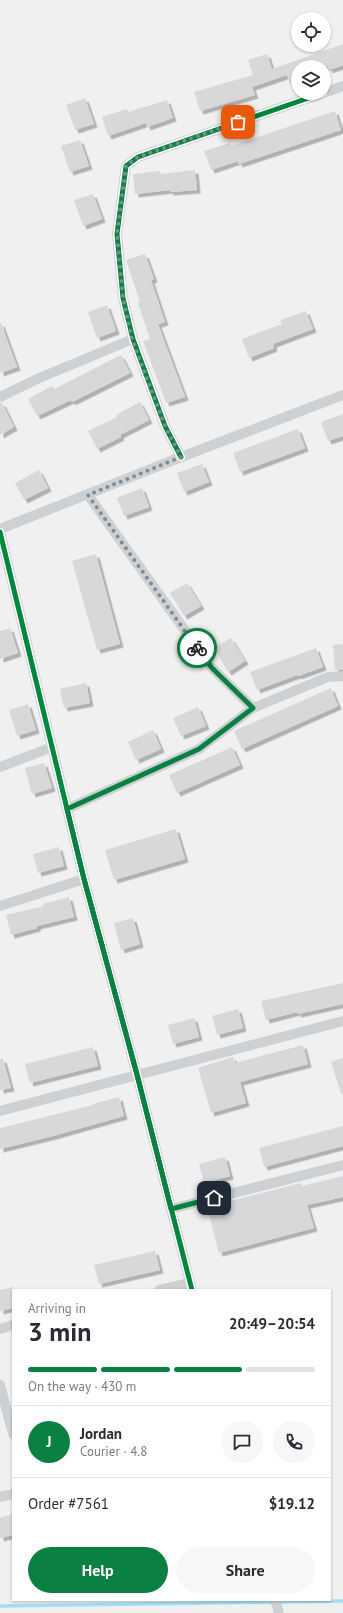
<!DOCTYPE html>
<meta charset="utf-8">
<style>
:root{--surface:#fff;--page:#f7f7f7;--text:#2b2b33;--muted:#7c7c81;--line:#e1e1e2;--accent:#0b8043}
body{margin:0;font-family:"PT Sans",sans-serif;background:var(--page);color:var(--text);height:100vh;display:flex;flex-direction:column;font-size:15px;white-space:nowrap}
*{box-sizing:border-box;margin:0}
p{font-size:13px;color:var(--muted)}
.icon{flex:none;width:22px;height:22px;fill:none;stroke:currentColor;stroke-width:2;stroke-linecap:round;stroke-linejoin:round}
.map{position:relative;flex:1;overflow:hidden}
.details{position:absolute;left:12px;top:1289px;width:319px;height:312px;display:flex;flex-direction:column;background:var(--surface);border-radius:0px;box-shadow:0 1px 3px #0004}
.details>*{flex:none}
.fabs{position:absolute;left:291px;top:12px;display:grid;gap:8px}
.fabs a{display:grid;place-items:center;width:40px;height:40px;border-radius:50%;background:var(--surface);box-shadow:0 1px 3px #0004;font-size:20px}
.pin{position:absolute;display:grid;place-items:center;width:34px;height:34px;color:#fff;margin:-17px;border-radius:8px;box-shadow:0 2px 6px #0006}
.courier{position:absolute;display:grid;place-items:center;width:40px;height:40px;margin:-20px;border:3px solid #0b8043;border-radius:50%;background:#fff;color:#222;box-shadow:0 1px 5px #0007}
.summary em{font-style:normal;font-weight:700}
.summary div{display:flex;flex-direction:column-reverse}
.summary{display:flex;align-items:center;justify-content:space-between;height:68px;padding:0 16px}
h1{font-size:26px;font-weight:700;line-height:30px}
.bar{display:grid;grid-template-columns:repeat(4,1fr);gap:6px 4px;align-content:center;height:48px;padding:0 16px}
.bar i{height:5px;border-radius:3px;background:var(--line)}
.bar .current{background:var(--accent)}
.bar p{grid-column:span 4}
.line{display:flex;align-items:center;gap:10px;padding:0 16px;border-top:1px solid var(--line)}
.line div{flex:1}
.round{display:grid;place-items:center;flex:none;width:42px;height:42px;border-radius:21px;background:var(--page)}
.action{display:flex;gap:8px;margin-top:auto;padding:8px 16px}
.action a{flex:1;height:46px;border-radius:24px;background:var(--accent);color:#fff;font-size:16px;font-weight:700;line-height:46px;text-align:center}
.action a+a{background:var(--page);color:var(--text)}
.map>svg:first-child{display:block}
</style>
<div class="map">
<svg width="343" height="1613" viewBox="0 0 343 1613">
<defs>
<filter id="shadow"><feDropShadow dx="3.5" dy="3.5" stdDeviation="0" flood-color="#0004"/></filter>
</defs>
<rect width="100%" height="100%" fill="#f1f0f0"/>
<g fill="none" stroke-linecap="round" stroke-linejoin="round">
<path stroke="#a2def5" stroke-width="3.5" d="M0,1606L343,1601"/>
</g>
<g fill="#d8d8da" filter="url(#shadow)">
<path d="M343,44V65L329,70L328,67H298V81L290,84L287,75L252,87L255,95L200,111L194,92L253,75L248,60L267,54L272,69Z"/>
<path d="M85,98L94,124L75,130L66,105Z"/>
<path d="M167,100L173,118L147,127L146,123L108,136L102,117L127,109L128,112Z"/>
<path d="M335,111L341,130L239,164L238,161L211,170L204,151L230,143L231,146Z"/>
<path d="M80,140L89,166L70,172L61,146Z"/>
<path d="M195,170L197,190L170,192V190L135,194L133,174L160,171V174Z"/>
<path d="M93,194L102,219L83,226L74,200Z"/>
<path d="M145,254L154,279L151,280L165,322L158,324L185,397L166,403L143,341L150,339L138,303L140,302L126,260Z"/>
<path d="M107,305L116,331L97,338L88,312Z"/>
<path d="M306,311L313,329L273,344L274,348L249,358L242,339L282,324L280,320Z"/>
<path d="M0,323H1L17,367L0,373Z"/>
<path d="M121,355L130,373L72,402L71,400L37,416L28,399L52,386L54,389Z"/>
<path d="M140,402L149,420L120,435L121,437L97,449L88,431L117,417L116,415Z"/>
<path d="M0,403H2L14,427L0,435Z"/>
<path d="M343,414V436L328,441L321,422Z"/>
<path d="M298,429L305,448L240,472L233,453Z"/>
<path d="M202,464L209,482L184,492L177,473Z"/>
<path d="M39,470L48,488L24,500L15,483Z"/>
<path d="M142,488L149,507L124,516L117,498Z"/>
<path d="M96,554L120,644L97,650L72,561Z"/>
<path d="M187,583L201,606L184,616L170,593Z"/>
<path d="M10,628L18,653L0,659V631Z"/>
<path d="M231,638L245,661L228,672L214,648Z"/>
<path d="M343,644V670H335L333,645Z"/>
<path d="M316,648L323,667L298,676L297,675L257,690L250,672Z"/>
<path d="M86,683L90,703L64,708L60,689Z"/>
<path d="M331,688L338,706L242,749L234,731Z"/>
<path d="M28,704L36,730L17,736L9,710Z"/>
<path d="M198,707L206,726L181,736L173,718Z"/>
<path d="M153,730L161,749L136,760L128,742Z"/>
<path d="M232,747L240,765L177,793L169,775Z"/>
<path d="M44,763L52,788L32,794L25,768Z"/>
<path d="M176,829L185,859L114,880L105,850Z"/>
<path d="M59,847L64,866L38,873L33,854Z"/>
<path d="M69,897L74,917L37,926V928L11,935L6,915L44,906L43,904Z"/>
<path d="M133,918L140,944L121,950L114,923Z"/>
<path d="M343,983V1004L298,1014L297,1012L266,1020L261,1001Z"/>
<path d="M238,1009L243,1028L217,1035L212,1016Z"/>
<path d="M194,1018L199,1037L173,1044L168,1025Z"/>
<path d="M303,1045L308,1064L240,1082L246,1103L211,1113L198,1068L233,1057L235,1063Z"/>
<path d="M93,1047L98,1066L30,1083L25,1064Z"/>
<path d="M343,1058V1094H341L331,1062Z"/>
<path d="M0,1059H3L11,1088L0,1090Z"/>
<path d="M119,1097L124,1116L53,1136L0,1149V1128L93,1105V1104Z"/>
<path d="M343,1126V1146L264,1167L259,1148Z"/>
<path d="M225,1157L230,1176L204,1183L199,1164Z"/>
<path d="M343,1176V1197L307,1205L314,1228L219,1253L207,1207L301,1183L302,1186Z"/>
<path d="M155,1251L160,1270L99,1284L94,1265Z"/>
<path d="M13,1287V1308L0,1311V1290Z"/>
<path d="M13,1514V1535L0,1538V1518Z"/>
</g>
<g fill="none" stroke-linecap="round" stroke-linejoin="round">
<g stroke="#ced1d4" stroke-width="10">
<path d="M324,93L343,86"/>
<path d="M0,397L37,379L133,339"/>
<path d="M181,457L165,426L133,339L123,298L117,234L126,166L138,157L323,93"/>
<path d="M88,495L212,668L253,708"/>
<path d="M0,529L181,457L343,395"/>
<path d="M0,532L84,879L137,1075L192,1290"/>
<path d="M0,767L52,747"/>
<path d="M67,809L199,749L253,708L328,677L343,676"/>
<path d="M0,906L84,879"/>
<path d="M0,1111L343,1021"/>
<path d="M171,1209L343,1165"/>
<path d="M159,1290L190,1283"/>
<path d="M0,1329L13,1325"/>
<path d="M0,1385L13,1434"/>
<path d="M0,1497L13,1494"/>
<path d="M275,1600L279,1613"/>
</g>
<defs>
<g id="cycleway">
<path d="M181,457L165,426L133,339L123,298L117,234L126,166L138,157L323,93"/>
<path d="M0,532L84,879L137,1075L192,1290"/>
</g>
</defs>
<use href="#cycleway" stroke="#fff" stroke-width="8"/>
<use href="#cycleway" stroke="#00873e" stroke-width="5"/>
</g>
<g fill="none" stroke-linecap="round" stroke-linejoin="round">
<path stroke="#818992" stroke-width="4" stroke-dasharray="0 7.2" d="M197,648L88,495L181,457L165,426L132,339L123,298L117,234L126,166L138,157L238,122"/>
<path stroke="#0b8043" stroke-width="5" d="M197,648L212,668L253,708L199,749L67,809L84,879L137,1074L171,1209L214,1198"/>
</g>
</svg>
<div class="fabs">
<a><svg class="icon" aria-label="locate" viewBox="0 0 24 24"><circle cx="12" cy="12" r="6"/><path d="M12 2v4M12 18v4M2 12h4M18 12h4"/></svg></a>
<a><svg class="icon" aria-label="layers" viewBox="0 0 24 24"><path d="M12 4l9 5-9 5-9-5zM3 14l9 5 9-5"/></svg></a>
</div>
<div class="pin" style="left:238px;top:122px;background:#ea580c"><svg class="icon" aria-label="bag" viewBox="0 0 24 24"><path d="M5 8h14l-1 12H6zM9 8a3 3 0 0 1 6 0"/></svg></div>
<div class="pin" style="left:214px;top:1198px;background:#1f2937"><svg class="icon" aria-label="home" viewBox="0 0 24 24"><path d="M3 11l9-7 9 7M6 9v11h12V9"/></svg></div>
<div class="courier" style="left:197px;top:648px"><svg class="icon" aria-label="bike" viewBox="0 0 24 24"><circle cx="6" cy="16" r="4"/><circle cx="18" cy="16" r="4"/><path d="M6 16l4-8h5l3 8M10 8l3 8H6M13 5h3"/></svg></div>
<section class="details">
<div class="summary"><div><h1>3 min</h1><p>Arriving in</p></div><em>20:49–20:54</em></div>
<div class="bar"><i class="current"></i><i class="current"></i><i class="current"></i><i></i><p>On the way · 430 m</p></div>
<div class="line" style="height:72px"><b class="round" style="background:var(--accent);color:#fff">J</b><div><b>Jordan</b><p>Courier · 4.8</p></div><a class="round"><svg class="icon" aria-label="chat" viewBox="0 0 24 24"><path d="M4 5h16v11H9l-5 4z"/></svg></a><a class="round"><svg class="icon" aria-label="phone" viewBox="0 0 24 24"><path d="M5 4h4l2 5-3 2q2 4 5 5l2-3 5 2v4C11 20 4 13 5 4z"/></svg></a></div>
<div class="line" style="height:52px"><div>Order #7561</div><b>$19.12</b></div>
<div class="action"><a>Help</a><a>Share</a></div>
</section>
</div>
